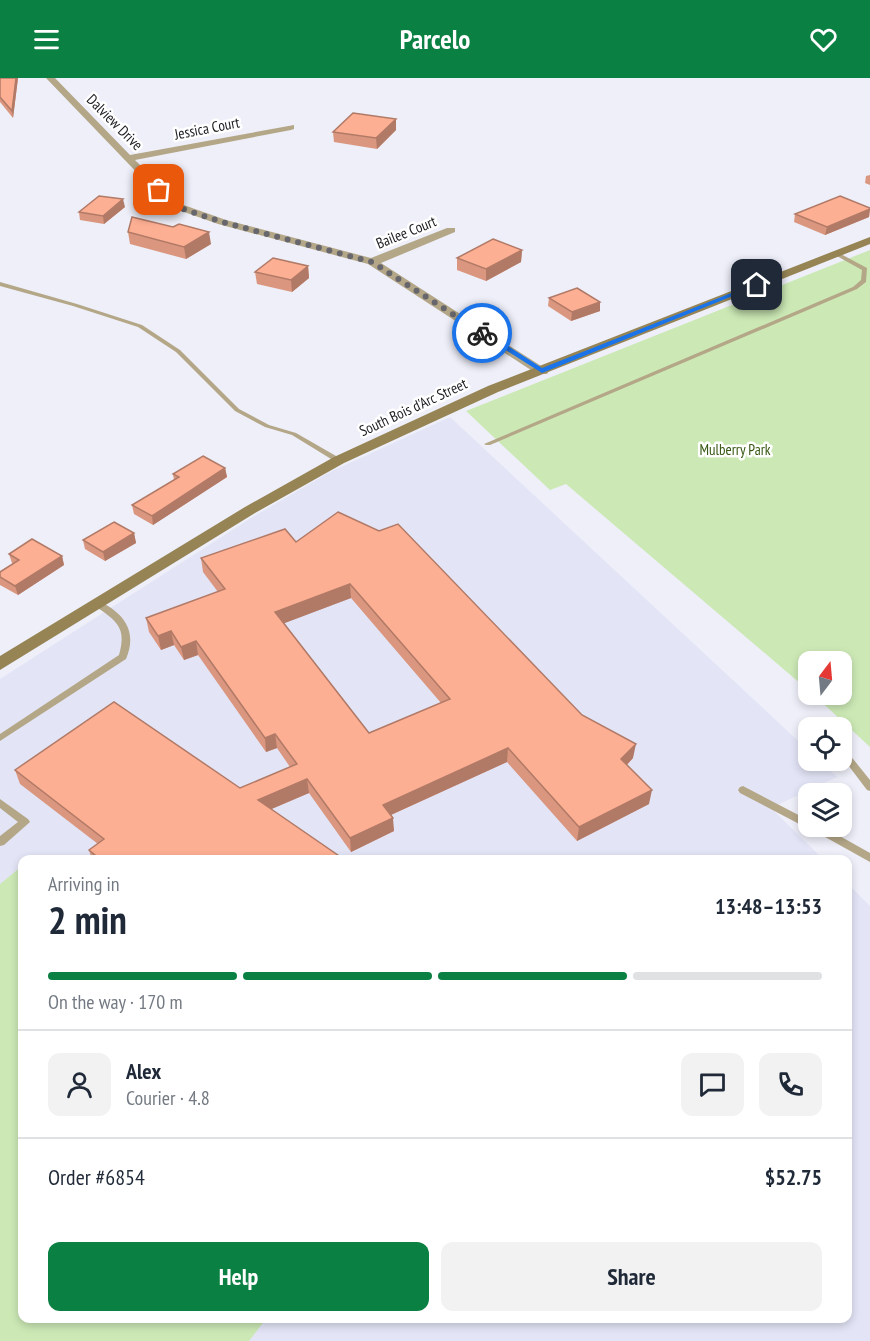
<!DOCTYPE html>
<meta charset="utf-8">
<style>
:root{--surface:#fff;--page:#f2f2f3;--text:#1f2937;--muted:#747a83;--line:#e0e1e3;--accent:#0b8043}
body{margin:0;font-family:"PT Sans Narrow",sans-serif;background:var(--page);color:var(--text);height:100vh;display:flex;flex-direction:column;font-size:22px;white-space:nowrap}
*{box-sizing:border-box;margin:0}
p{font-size:20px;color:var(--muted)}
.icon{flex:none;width:33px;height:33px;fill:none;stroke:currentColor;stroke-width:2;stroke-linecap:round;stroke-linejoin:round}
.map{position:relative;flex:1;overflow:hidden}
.panel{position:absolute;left:18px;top:777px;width:834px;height:468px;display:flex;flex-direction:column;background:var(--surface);border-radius:12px;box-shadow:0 3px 9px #0003}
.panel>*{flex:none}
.needle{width:39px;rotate:16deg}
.tools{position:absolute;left:798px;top:573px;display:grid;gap:12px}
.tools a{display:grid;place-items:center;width:54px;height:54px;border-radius:12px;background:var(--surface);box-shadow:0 3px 9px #0003;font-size:30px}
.pin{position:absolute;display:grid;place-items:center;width:51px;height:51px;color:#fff;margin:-26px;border-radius:12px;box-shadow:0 3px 9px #0006}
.courier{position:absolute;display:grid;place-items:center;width:60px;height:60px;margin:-30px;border:4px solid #1a73e8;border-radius:50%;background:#fff;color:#222;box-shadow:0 2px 8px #0007}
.summary em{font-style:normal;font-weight:700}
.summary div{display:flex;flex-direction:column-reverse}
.summary{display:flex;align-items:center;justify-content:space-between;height:102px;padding:0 30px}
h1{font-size:39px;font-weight:700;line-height:45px}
.bar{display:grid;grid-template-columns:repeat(4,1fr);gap:9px 6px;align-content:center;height:72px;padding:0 30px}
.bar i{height:8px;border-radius:4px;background:var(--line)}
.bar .current{background:var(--accent)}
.bar p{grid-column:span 4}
.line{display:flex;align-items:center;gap:15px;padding:0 30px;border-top:2px solid var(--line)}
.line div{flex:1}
.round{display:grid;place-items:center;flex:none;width:63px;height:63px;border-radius:12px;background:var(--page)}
.cta{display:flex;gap:12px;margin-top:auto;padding:12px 30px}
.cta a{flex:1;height:69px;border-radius:12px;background:var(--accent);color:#fff;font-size:24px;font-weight:700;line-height:69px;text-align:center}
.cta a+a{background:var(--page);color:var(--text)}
header{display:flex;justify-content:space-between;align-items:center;height:78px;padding:0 30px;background:var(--accent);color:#fff;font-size:27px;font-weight:700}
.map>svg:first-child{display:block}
</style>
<header><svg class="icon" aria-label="menu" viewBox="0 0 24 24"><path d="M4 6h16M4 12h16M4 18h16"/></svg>Parcelo<svg class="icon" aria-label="heart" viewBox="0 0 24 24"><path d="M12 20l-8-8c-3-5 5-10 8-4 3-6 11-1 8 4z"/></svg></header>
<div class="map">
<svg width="870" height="1263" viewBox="0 0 870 1263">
<rect width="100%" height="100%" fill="#eeeff9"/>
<path fill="#e3e5f7" d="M450,339L808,672V682L820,683L837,699L771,730L823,781L22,782V1240H848V806L870,828V1263H0V601L251,440L330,394Z"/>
<g fill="#cce9b5">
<path d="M870,172V669L814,617L842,616V584H808V612L566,406L550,412L466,333Z"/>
<path d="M22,788V1240L266,1241L249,1263H0V806Z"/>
</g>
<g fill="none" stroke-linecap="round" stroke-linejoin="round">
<g fill="#b4a788" fill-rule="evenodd">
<path d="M835,175H839L867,190L866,204L857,211L490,367H486L484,366L853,209L861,202L862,192L835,177Z"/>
<path d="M0,204L77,226L142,247L180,272L239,331L269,347L296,355L343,382L342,384H336L292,357L265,349L235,333L176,274L138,249L73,228L0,208Z"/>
<path d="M98,523C124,534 138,554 126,581L0,663V656L119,577C127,550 117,543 95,528L94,526Z"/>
<path d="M842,670L845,671L870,702V713L867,712L842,679Z"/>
<path d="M743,708L808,742V748H822L870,775V784L809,750L805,749L740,715L738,712L740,709Z"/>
<path d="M0,721L28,741L30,744L4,767L0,768V758L18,744L0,730Z"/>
</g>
<path fill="#b4a788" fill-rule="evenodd" d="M46,0H55L130,77L294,47V51L291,52L135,82L178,125L226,142L371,180L447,150H455V154L381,185L549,293L547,296H537L368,186L218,146L170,129Z"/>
<path fill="#968455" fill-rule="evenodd" d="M870,159V166L498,314L344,385L255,435L0,592V578L245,429L334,379L488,308Z"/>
</g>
<g fill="#da967e" fill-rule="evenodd">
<path d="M0,0H18L13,40L0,24Z"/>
<path d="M396,52L377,71L334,64L333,54Z"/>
<path d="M870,97V107L865,105L866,98Z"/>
<path d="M125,129L104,146L80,142L79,134Z"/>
<path d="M870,130L869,139L825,157L794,144L795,136Z"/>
<path d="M128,154L211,166L186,181L130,166Z"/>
<path d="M522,172L521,184L486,203L457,192V180Z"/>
<path d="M308,188L309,200L292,214L257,206L255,194Z"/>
<path d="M549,220L600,224V233L571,243L548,228Z"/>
<path d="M225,390L227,399L153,447L134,436L132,427L174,402L173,396Z"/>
<path d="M134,455L136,465L105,483L85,471L83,462Z"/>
<path d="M296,464L582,637L633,680L627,687L649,726L577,763L507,684L391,737L394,753L351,774L309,715L271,731L345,782H92L89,772L98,766L20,706L15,692L240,710L290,689L277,670L266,674L198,577L184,582L174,567L161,572L149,554L146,540L218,514L203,494L201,480ZM351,520L441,625L369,655L284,545Z"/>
<path d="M9,476L62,478L64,487L18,517L0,507V494L13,486L12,485Z"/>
</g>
<g fill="#b17a67">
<path d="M16,0H18L13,40L12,33Z"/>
<path d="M396,41V52L377,71L376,60Z"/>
<path d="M123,121L125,129L104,146L103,138Z"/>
<path d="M870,131L869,139L825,157L827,149Z"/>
<path d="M209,154L211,166L186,181L184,169Z"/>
<path d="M522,172L521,184L486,203V191Z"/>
<path d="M308,188L309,200L292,214L291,202Z"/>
<path d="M600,224V233L571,243L572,234Z"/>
<path d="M225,390L227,399L153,447L152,438Z"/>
<path d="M134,455L136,465L105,483L103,474Z"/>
<path d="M62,478L64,487L18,517L15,508Z"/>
<path d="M350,506L351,520L277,548L275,534Z"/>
<path d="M171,553L174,567L161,572L158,558Z"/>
<path d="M196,563L198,577L184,582L181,569Z"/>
<path d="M275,656L277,670L266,674L265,660Z"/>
<path d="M636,666L633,680L619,695L621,681Z"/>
<path d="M508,670L507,684L384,740L383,727Z"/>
<path d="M307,701L309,715L260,736L258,722Z"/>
<path d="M652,712L649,726L577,763L579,749Z"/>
<path d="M393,740L394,753L351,774L350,760Z"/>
</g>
<g fill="#fdaf93" stroke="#b17a67" stroke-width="1.5" fill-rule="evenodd">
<path d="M0,0H16L12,33L0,19Z"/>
<path d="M353,35L396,41L376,60L333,54Z"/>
<path d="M99,118L123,121L103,138L79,134Z"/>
<path d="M840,118L870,130V131L827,149L795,136Z"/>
<path d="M132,139L173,149L179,146L209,154L184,169L128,154Z"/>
<path d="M493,161L522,172L486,191L457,180Z"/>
<path d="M273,180L308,188L291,202L255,194Z"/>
<path d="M577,210L600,224L572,234L549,220Z"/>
<path d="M203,378L225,390L152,438L132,427L179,399L173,396Z"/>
<path d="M338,434L379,453L398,446L582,637L636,666L621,681L652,712L579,749L508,670L383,727L393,740L350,760L307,701L258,722L345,782H178L177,781L175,782H101L89,772L104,761L15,692L114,624L240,710L297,686L275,656L265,660L196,563L181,569L171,553L158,558L146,540L225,511L201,480L285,451L296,464ZM350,506L450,621L369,655L275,534Z"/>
<path d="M114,444L134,455L103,474L83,462Z"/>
<path d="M32,461L62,478L15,508L0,499V494L19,482L9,476Z"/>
</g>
<path fill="#1a73e8" d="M754,206L760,207L542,295L479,255L485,253L542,290Z"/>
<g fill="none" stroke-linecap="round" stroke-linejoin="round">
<path stroke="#66666c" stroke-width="6" stroke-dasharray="0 10.8" d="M159,112L174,128L222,144L372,184L482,255"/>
</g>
<g text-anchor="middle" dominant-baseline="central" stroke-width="5" stroke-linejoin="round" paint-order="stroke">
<g font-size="15" fill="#1c1c20" stroke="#fff">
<text transform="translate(115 44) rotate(45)">Dalview Drive</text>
<text transform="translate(207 50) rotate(-11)">Jessica Court</text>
<text transform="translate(406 154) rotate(-22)">Bailee Court</text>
<text transform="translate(413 329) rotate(-25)">South Bois d'Arc Street</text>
</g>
<g font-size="15" fill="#375812" stroke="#fff">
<text x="735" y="371">Mulberry Park</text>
</g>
</g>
</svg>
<div class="tools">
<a><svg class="needle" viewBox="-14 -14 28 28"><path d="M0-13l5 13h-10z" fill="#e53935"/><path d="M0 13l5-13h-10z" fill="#747a83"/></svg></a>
<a><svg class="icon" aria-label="locate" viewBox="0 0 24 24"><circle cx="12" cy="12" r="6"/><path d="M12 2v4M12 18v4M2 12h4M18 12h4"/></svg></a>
<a><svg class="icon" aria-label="layers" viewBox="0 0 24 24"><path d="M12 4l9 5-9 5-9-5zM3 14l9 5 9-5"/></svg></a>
</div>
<div class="pin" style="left:159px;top:112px;background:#ea580c"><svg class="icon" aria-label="bag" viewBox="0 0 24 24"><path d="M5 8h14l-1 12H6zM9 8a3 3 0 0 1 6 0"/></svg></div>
<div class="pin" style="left:757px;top:207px;background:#1f2937"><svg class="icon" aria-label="home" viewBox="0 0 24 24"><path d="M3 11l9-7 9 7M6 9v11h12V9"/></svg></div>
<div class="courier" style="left:482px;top:255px"><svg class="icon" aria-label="bike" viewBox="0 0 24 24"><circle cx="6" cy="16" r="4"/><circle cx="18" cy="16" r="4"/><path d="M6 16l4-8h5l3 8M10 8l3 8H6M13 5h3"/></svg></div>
<section class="panel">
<div class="summary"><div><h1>2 min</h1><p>Arriving in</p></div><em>13:48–13:53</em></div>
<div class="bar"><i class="current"></i><i class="current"></i><i class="current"></i><i></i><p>On the way · 170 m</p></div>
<div class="line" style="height:108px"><a class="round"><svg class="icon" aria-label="person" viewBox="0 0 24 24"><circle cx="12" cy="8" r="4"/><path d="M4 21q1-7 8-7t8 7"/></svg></a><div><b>Alex</b><p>Courier · 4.8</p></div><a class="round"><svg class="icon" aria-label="chat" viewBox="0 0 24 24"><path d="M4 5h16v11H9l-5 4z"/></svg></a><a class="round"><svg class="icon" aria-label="phone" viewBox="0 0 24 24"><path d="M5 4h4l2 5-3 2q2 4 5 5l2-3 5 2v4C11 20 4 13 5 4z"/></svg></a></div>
<div class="line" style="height:78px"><div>Order #6854</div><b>$52.75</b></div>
<div class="cta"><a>Help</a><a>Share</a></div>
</section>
</div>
